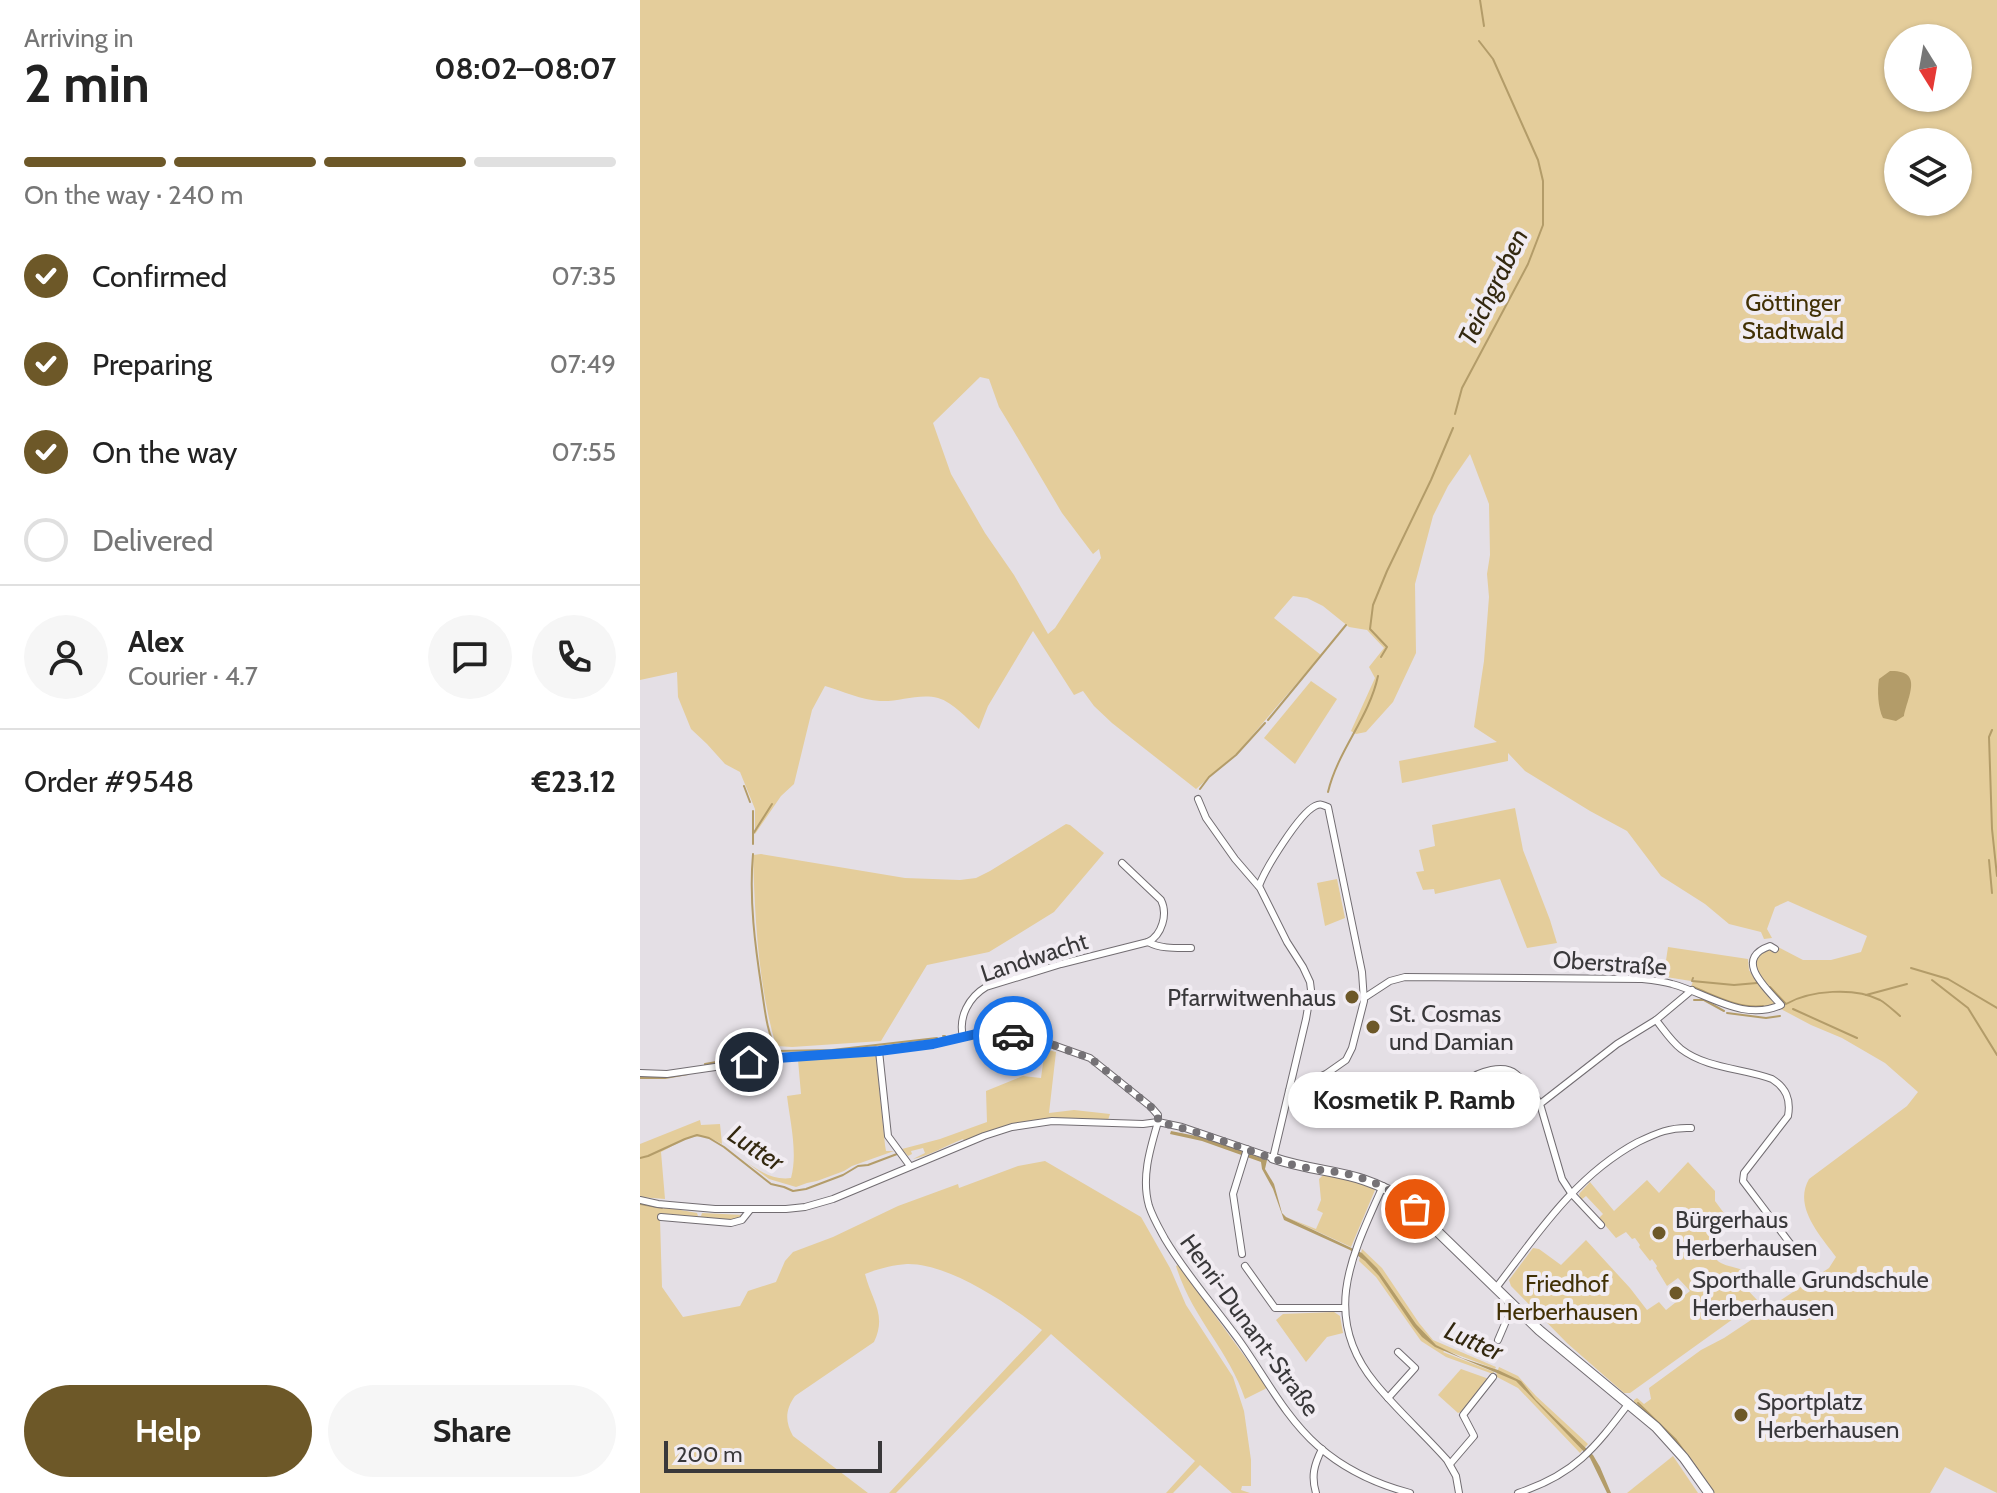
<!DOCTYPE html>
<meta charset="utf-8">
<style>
:root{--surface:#fff;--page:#f6f6f6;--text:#222;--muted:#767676;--line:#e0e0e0;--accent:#6d5828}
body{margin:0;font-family:Cabin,sans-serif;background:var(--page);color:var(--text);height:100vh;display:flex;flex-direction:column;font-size:30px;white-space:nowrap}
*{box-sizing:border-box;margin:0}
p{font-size:26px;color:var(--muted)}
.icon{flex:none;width:44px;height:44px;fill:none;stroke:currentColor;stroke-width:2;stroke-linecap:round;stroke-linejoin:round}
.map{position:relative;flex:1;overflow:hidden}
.side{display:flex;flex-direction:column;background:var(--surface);width:640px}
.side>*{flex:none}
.needle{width:52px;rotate:169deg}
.tools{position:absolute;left:1244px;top:24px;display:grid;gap:16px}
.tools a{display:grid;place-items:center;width:88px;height:88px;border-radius:50%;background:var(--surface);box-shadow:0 2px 6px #0004;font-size:40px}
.scale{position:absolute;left:24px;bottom:20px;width:218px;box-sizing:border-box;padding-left:8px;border:4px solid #39383a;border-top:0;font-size:22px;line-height:28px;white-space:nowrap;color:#39383a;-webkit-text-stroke:6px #f1ecf2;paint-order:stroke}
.pin{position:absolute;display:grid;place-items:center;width:68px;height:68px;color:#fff;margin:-34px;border:4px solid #fff;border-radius:50%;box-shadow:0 2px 8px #0007}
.courier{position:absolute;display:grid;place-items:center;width:80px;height:80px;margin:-40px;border:6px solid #1a73e8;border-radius:50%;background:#fff;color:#222;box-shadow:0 2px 10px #0007}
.bubble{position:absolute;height:56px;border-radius:28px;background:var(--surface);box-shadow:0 2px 6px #0004;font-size:26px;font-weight:700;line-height:56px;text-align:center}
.head em{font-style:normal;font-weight:700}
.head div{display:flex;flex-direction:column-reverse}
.head{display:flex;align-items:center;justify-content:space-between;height:136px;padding:0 24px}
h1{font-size:52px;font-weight:700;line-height:60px}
.bar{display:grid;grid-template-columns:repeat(4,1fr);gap:12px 8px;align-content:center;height:96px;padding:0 24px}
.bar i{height:10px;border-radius:6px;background:var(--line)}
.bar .current{background:var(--accent)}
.bar p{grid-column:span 4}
.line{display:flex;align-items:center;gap:20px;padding:0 24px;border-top:2px solid var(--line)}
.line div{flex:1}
.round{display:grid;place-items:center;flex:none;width:84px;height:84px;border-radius:42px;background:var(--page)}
ol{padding:0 24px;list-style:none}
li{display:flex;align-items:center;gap:24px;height:88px}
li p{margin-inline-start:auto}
li .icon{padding:8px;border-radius:50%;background:var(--accent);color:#fff;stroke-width:4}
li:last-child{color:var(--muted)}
li i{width:44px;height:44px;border:4px solid var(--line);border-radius:50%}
.action{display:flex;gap:16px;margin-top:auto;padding:16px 24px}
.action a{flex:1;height:92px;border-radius:48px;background:var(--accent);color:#fff;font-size:32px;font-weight:700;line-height:92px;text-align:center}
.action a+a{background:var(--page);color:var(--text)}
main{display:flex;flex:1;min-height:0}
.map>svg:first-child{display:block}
</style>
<main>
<section class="side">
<div class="head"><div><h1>2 min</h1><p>Arriving in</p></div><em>08:02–08:07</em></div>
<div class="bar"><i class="current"></i><i class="current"></i><i class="current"></i><i></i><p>On the way · 240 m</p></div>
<ol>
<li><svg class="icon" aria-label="check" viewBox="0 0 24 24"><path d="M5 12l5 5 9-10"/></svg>Confirmed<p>07:35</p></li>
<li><svg class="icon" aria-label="check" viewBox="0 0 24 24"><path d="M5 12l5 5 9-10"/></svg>Preparing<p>07:49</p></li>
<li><svg class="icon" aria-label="check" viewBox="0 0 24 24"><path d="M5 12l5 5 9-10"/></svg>On the way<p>07:55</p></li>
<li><i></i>Delivered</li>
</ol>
<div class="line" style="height:144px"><a class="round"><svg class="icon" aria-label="person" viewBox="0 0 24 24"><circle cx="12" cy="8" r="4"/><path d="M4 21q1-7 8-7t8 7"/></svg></a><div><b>Alex</b><p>Courier · 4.7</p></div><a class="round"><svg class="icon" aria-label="chat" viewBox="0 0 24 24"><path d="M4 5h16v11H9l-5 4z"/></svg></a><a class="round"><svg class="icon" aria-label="phone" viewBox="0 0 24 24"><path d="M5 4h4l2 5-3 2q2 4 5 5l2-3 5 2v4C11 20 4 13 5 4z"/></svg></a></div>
<div class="line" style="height:104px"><div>Order #9548</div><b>€23.12</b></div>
<div class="action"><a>Help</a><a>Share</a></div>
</section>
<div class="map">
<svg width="1357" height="1493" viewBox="0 0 1357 1493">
<rect width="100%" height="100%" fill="#e4dfe5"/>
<g fill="#e4cd9b" fill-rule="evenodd">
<path d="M0,0H1357V1493L1305,1467L1290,1493H1071L994,1404V1400L997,1398L1004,1404L1011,1399L1009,1388L1061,1350L1084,1338L1189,1268L1196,1257C1180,1235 1153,1207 1169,1179L1267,1106L1278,1092L1245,1063L1202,1038L1171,1025L1139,1008L1118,1009L1093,1005L1051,987L1054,978L1051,981L1026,977L1024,974L1028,947L1108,959L1109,970L1116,981L1119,978L1115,963L1118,956L1132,944L1163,960H1191L1221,952L1227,936L1148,901L1135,907L1127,929L1132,938L1124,939L1121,932L1089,924L1065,904L1021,876L987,831L950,811L885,771L868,753V761L762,783L759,761L857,742L834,727L844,661L849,597L847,574L850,555L849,504L830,454L808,486L793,516L775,584L776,653L753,702L726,732L716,734L711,731L735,678L729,667L744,648L727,630L709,627L683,606L667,598L653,596L634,618L681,655L598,752L556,789L472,723L454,706L443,691L434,695L393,631L348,706L339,729C327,719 313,702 298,698C279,693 259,702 240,701C222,700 202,691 185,686L172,710L154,784L141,796L115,834V809L100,772L85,764L67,744L51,729L38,697L37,672L0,680ZM1258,38H1318V98H1258ZM1258,142H1318V202H1258ZM340,377L349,379L359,407L373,430L422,513L453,554L459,549L461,558L415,628L408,634L374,575L345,533L311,474L293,423Z"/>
<path d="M671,681L697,699L655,764L624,738Z"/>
<path d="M875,808L883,850L910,920L917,943L887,948L860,879L795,894L794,889L783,890L776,872L784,871L779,850L795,846L792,825Z"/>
<path d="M426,824L430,825L464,853L414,912L349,952L287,965L241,1041L152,1047L136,1046C118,984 115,919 113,855L121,854L265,878L320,880L336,878L350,871Z"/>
<path d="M697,879L705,918L685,926L677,883Z"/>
<path d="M405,1049L416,1052L409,1113L434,1110L470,1114L468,1120L419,1118L324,1141L323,1139C307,1145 289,1156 273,1159L285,1153L283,1148L271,1151L272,1154L268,1156L262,1149L300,1139L347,1122L346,1091L383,1076L401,1078Z"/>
<path d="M236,1056L245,1145L246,1151H254L212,1166L204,1171L177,1181L167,1183L156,1187L129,1179L102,1159C116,1169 133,1181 151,1178C158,1153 150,1121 147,1096L161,1094L158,1060Z"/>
<path d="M60,1120L61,1125L80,1124L82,1144C56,1129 46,1139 21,1152L25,1199L0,1197V1144Z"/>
<path d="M405,1161L501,1217L530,1268L546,1305L593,1377L604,1411L611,1460V1486H602L601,1490L610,1493H592L560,1465L533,1493H526L555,1461L411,1334L256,1493H249L402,1330C370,1305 309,1263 267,1264C253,1265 237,1269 225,1274C232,1301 247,1315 234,1342L155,1396C145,1410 145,1422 153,1436L228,1493H0V1205L23,1209L24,1207L57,1213L58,1216H61L62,1213L103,1215L96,1220L83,1221L20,1219L22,1287L43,1317L100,1306L108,1291L136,1282L145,1261L153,1252L193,1237L258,1206L318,1184L319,1188L378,1166Z"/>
<path d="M1048,1162L1075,1191V1201L1092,1224L1072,1241C1073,1266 1081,1263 1103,1270L1106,1276L1101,1283L1118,1301L990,1393H984L927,1343L871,1286L869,1280L893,1248L899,1249L921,1265L946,1240L990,1288L1007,1310L1019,1302L1026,1310L1050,1291L1038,1278L1027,1286L1016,1268L1017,1266L1012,1259L1010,1261L999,1247L1000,1245L995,1238L992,1239L986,1232L976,1238L959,1218L963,1214L946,1196L941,1200L939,1194L950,1182L974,1211L1007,1180L1019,1193Z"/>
<path d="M684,1174L731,1185L735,1190L711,1247L646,1217L676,1229L683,1213L677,1210L681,1200L679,1179Z"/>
<path d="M722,1249L742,1268L779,1323L793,1340L856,1367L855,1369L805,1350L803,1352L854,1372L853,1374L806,1357L781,1341L736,1277L719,1261Z"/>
<path d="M538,1265L627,1387L625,1389L605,1399C589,1350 552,1318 536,1266Z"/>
<path d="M694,1312L700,1316L703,1333L687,1337L666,1362L636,1320L643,1314Z"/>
<path d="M859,1367L878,1376L896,1396L948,1444L940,1453L878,1388L857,1377L856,1375Z"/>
<path d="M821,1369L849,1379L825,1410L818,1413L798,1395Z"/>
<path d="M1033,1456L1058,1493H987Z"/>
</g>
<g fill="#b39c69">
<path d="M1250,671C1284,670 1268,696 1264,716L1256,721L1243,718C1238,708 1237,690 1239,679Z"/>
<path d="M531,1131L566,1138L627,1160L625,1169L634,1184L642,1213L646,1217L722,1253L737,1268L776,1324L796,1345L822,1358L858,1370L881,1381L896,1400L953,1455L960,1467L971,1493H967L950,1458L876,1381L795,1347L782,1337L773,1326L739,1276L725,1261L710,1250L644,1220L633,1189L622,1169L621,1162L562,1141L530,1134Z"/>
</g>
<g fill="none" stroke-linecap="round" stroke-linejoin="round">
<g stroke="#b39c69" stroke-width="2">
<path d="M840,0L844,26"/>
<path d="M815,414L822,388L888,264L903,225V181L898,160L853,59L839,41"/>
<path d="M741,657L747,647L730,629L733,605L747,571L791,480L813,428"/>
<path d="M628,720L706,625"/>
<path d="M1352,730L1349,737L1352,829L1357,876"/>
<path d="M104,786L110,802"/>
<path d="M560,789L569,777L596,755L625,723"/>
<path d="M688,792C698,750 729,718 738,676"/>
<path d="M113,811V834"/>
<path d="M113,844V834L132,804"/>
<path d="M113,854C109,899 115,946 122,991C125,1011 127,1033 137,1051L192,1050L297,1038"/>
<path d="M1349,860L1352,893"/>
<path d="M1271,968L1308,979L1357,1008"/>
<path d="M1053,978L1052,981L1094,985L1117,983"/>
<path d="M1292,980L1328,1008L1357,1055"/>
<path d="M1053,987C1076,996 1099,1009 1123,1006"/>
<path d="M1130,987L1146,1004C1170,990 1215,987 1240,1000C1247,1004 1254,1011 1260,1016"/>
<path d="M1226,995L1267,984"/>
<path d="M1054,1000H1064L1084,1011"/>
<path d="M1153,1009L1217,1038"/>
<path d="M1087,1013L1126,1018L1140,1016"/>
<path d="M303,1036H305"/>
<path d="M65,1064L127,1053"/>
<path d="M0,1078H25L48,1074"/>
<path d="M0,1158L8,1156L45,1139L57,1135L69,1138L84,1147L131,1184L144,1187L153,1191L166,1189L203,1175L218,1166L228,1165L257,1154"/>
<path d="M0,1204L22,1208"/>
<path d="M998,1403L1036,1440L1058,1470"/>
</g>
<defs>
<g id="street">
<path d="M619,886C625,869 659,814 675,806C681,803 682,805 688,807L722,972L724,1001L712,1048L706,1060L686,1074L649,1091"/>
<path d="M508,942C521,949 536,948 551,948"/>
<path d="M724,998L750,981L765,977L1001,979C1011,980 1022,981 1032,984C1069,994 1103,1022 1141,1005C1127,989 1092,959 1130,946L1135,949"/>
<path d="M1016,1020C1024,1030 1031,1041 1041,1049C1067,1069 1103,1068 1132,1079C1146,1088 1151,1099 1148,1116L1104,1173L1103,1181L1152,1246"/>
<path d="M323,1037C318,1017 329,997 346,987L421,964L508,942C522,935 528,914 521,900L482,863"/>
<path d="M239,1051L248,1136L270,1166"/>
<path d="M0,1073L27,1074L137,1058L239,1051L293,1044L336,1034L372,1036L402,1041L450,1058L511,1107L518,1115V1122"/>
<path d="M814,1102C818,1095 821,1086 828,1081C838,1071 864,1064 876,1074C886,1082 893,1094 900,1104"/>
<path d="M518,1122C510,1149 501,1178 509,1206C513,1218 519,1228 525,1239C547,1276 576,1308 601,1343C625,1377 646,1418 678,1446C704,1469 736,1484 770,1493"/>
<path d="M743,1186C712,1255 680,1316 735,1383C757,1410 784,1434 807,1460L816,1476L819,1493"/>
<path d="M0,1200L18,1204L75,1209H146L165,1207L193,1199L344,1136L372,1127L412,1121L503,1124L518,1122L542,1127L633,1158L666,1019L671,990L670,982L663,967L647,942L620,888L595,859L566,818L558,799"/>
<path d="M21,1217L91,1223L102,1220L110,1210"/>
<path d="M961,1225L931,1193L922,1179L900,1104L977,1044L1016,1020L1052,990"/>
<path d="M602,1254L593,1194L607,1149"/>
<path d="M605,1266L635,1308H704"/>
<path d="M856,1288C897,1234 936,1175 998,1142C1017,1133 1030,1127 1051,1128"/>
<path d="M858,1340L873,1305"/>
<path d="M748,1398L775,1368L758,1352"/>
<path d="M810,1464L834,1436L823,1415L853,1377"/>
<path d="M676,1493C671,1476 674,1465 682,1449"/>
<path d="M878,1493C935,1474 954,1449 989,1403"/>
</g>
<path id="secondary" d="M633,1158C683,1175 722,1169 767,1202L899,1330L1016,1427L1044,1458L1069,1493"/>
</defs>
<use href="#street" stroke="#726d72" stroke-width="8"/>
<use href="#secondary" stroke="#726d72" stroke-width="11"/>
<use href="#street" stroke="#fff" stroke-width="6"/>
<use href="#secondary" stroke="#fff" stroke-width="9"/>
</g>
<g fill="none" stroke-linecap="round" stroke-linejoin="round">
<path stroke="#757276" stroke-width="8" stroke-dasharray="0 14.4" d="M373,1036L402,1041L450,1058L511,1107L518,1115V1122C565,1132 609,1152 654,1165C668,1169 683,1170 697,1172C727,1177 753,1189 775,1209"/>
<path stroke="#1a73e8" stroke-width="10" d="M109,1062L137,1058L239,1051L293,1044L336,1034L373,1036"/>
</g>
<g fill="#6d5828" stroke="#f1ecf2" stroke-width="3">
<circle cx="712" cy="997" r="8"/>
<circle cx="733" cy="1027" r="8"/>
<circle cx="1019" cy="1233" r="8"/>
<circle cx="1036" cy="1293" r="8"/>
<circle cx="1101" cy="1415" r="8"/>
</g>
<g text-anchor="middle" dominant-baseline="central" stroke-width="8" stroke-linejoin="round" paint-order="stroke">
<g font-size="24" fill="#423105" stroke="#f1ecf2">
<text x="1153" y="302">Göttinger<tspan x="1153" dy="28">Stadtwald</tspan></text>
<text x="927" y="1283">Friedhof<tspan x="927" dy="28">Herberhausen</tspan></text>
</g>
<g font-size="24" fill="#39383a" stroke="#f1ecf2">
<text transform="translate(394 957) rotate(-18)">Landwacht</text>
<text transform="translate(970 963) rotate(4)">Oberstraße</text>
<text transform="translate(610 1325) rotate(54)">Henri-Dunant-Straße</text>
</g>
<g font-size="24" fill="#39383a" stroke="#f1ecf2" text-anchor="start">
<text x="696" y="997" text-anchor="end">Pfarrwitwenhaus</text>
<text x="749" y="1013">St. Cosmas<tspan x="749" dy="28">und Damian</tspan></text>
<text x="1035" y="1219">Bürgerhaus<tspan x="1035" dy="28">Herberhausen</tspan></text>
<text x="1052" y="1279">Sporthalle Grundschule<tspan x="1052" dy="28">Herberhausen</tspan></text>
<text x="1117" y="1401">Sportplatz<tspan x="1117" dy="28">Herberhausen</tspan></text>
</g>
<g font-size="26" font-style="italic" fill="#33280f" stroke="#f1ecf2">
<text transform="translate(853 287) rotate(-64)">Teichgraben</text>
<text transform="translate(116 1148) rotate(34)">Lutter</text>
<text transform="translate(834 1341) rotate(24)">Lutter</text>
</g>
</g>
</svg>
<div class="tools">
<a><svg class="needle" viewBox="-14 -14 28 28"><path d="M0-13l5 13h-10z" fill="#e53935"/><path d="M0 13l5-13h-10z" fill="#767676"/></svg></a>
<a><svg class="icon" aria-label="layers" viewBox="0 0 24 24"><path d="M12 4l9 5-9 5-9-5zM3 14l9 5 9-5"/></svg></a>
</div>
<div class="scale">200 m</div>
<div class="pin" style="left:775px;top:1209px;background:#ea580c"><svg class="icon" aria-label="bag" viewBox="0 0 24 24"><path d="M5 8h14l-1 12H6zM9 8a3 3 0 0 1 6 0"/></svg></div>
<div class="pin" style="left:109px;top:1062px;background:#1f2937"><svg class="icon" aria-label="home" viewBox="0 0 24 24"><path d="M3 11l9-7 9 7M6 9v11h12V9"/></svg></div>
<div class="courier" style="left:373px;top:1036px"><svg class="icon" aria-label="car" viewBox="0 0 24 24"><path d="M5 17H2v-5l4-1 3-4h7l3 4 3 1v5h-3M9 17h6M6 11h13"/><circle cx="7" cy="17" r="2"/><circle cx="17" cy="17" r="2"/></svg></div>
<div class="bubble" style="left:648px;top:1072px;width:252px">Kosmetik P. Ramb</div>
</div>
</main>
